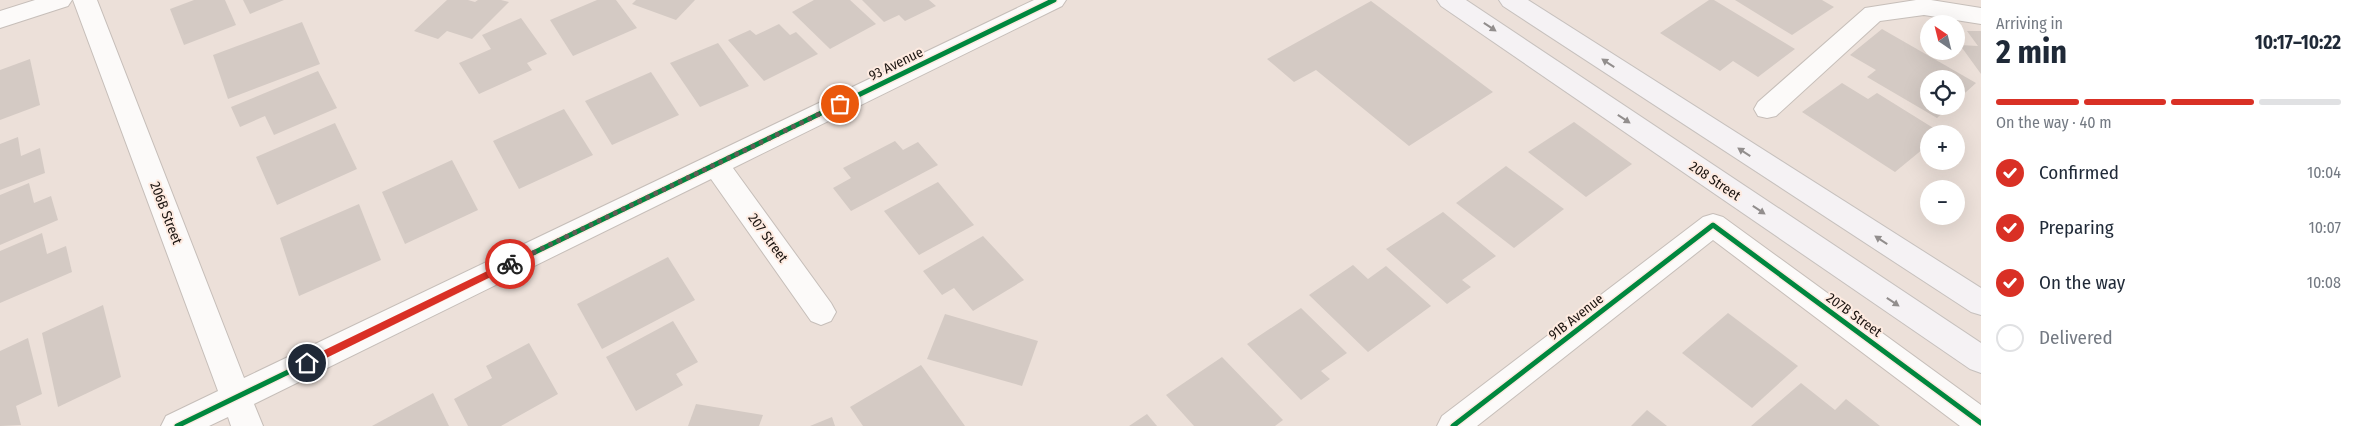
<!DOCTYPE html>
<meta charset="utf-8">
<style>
:root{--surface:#fff;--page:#f6f6f7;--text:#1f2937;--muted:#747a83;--line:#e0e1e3;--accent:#d93025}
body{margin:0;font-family:"Fira Sans Condensed",sans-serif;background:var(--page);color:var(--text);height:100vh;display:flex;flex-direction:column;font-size:19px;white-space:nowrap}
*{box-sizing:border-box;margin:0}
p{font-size:16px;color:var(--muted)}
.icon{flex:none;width:28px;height:28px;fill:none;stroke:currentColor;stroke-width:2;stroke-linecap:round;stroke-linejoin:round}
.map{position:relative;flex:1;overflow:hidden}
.drawer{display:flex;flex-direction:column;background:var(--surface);width:375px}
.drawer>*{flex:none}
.needle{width:32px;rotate:325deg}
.fabs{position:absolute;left:1920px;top:15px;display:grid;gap:10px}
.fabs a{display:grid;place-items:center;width:45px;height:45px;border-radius:50%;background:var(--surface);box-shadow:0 5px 20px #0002;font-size:25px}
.pin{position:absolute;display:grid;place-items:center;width:42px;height:42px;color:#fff;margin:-21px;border:2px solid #fff;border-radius:50%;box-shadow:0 1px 5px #0007}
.courier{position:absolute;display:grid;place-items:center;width:50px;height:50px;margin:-25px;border:4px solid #d93025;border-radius:50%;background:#fff;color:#222;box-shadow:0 1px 6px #0007}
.overview em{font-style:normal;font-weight:700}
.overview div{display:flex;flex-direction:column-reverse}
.overview{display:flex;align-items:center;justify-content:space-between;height:85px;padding:0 15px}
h1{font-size:32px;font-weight:700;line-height:38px}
.bar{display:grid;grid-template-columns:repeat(4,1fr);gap:8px 5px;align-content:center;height:60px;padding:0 15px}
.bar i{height:6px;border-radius:4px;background:var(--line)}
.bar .selected{background:var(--accent)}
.bar p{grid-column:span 4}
ol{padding:0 15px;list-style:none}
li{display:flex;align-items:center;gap:15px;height:55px}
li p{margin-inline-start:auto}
li .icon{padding:5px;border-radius:50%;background:var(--accent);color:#fff;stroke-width:4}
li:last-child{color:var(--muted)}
li i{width:28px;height:28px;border:2px solid var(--line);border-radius:50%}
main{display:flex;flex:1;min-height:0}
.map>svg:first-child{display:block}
</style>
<main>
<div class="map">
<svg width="1981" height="426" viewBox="0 0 1981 426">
<rect width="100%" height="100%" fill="#ece0d9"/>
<g fill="#d4cac4">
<path d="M194,0H225L236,25L184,45L170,9Z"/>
<path d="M243,0H284L250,14Z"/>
<path d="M447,0H468L475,2L478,0H501L509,2L472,39L447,31L438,39L414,31Z"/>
<path d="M597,0H616L637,28L573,56L550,20Z"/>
<path d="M636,0H695L676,20L632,4Z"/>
<path d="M814,0H850L876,24L830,49L792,12Z"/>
<path d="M862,0H929L936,6L905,21L899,15L884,22Z"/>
<path d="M1709,0H1714L1795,49L1758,77L1733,61L1720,71L1660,33Z"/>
<path d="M1735,0H1822L1834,7L1792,35Z"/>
<path d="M1371,1L1493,92L1409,146L1316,70L1294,82L1267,59Z"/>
<path d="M521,18L547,54L527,63L532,70L479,94L459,63L491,49L482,35Z"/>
<path d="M302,22L320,64L228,99L213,55Z"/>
<path d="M779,24L790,35L796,32L818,54L764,81L728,40L750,30L756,35Z"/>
<path d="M1882,29L1976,83L1956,101V79H1929V106H1950L1937,118L1867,77L1876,70L1850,55Z"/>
<path d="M1967,31H1981V74L1960,45L1978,46Z"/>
<path d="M718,43L749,86L700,107L670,63Z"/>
<path d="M30,59L40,105L0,120V70Z"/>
<path d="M318,71L337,108L274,135L265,116L240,127L231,107Z"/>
<path d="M651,72L679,115L612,145L585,101Z"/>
<path d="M1842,83L1868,99L1877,93L1943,134H1929V144L1895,172L1802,112Z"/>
<path d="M564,109L593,155L519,189L493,141Z"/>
<path d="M1574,122L1632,164L1586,197L1528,152Z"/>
<path d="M335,123L357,169L277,205L256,157Z"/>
<path d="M18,137L21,156L40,148L45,173L0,190V144Z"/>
<path d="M895,141L903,150L918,142L938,165L851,211L833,188L851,178L843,168Z"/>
<path d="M452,160L478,210L405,244L382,192Z"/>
<path d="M1506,166L1564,209L1514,248L1456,203Z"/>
<path d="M938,182L974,225L919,255L884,211Z"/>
<path d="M29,183L34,203L51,196L58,220L0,245V195Z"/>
<path d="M359,204L381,260L299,296L280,238Z"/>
<path d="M1443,212L1496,256L1462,280L1471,287L1447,304L1386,249Z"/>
<path d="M42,233L47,254L66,246L72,272L0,303V251Z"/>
<path d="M983,236L1024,280L973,311L954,288L942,295L923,271Z"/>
<path d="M668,257L695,300L602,349L577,304Z"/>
<path d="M1353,265L1368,279L1386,266L1431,306L1368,352L1309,295Z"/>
<path d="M103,305L121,377L58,407L42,333Z"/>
<path d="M1301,308L1347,353L1321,371L1330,379L1301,400L1247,344Z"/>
<path d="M1728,313L1798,366L1752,408L1682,353Z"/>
<path d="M945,314L1038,341L1022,386L927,359Z"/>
<path d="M673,321L698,362L676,374L683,385L636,411L606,357Z"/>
<path d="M28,338L42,394L16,406L21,425L0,426V351Z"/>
<path d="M529,343L558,394L501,426H468L454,399L492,378L486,366Z"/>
<path d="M1222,357L1283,420L1275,426H1194L1166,395Z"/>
<path d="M921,365L965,426H863L850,407Z"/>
<path d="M1801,383L1835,410L1846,399L1880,426H1751Z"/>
<path d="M433,393L449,426H372Z"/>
<path d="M696,404L763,415L759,426H688Z"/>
<path d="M1647,410L1667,426H1631Z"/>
<path d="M1147,414L1157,426H1129Z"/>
<path d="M832,417L835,426H810Z"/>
</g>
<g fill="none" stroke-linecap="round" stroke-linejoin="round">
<defs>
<g id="minor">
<path d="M35,0H72L68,6L0,28V11Z"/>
<path d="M73,0H97L244,378L1034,0H1066L1062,6L733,168L831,303L836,312L831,321L821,325L811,321L711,179L254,404L263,426H231L228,417L209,426H161L166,416L218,391Z"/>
<path d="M1916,0H1931L1981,8V24L1924,15L1880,21L1776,116L1767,118L1758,116L1754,109L1758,102L1865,8Z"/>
<path d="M1713,214L1723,217L1981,405V426H1960L1713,240L1477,426H1437L1442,416L1703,217Z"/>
</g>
<g id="major">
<path d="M1437,0H1466L1981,343V373L1970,369L1441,6Z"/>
<path d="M1499,0H1528L1981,288V315L1971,312L1503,6Z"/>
</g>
</defs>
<use href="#minor" stroke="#c6beb9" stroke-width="2"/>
<use href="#major" stroke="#c6c0bd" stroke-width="2"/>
<use href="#minor" fill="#fcfaf9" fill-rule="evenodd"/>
<use href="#major" fill="#f5f2f4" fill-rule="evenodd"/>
<defs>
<g id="cycleway">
<path d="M177,426L1054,0"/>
<path d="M1453,426L1713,225L1981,423"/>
</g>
</defs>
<use href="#cycleway" stroke="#feebe1" stroke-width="8"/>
<use href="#cycleway" stroke="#00873e" stroke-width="5"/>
</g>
<defs><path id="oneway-solid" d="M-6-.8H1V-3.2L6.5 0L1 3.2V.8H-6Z" transform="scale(1.25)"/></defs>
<g fill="#928e8d">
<use href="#oneway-solid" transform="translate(1490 27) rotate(34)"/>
<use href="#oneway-solid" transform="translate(1608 63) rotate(-147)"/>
<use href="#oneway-solid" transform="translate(1624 119) rotate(34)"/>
<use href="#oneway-solid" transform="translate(1744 152) rotate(-147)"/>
<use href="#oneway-solid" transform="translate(1759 210) rotate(34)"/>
<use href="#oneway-solid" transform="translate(1881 240) rotate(-147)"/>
<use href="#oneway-solid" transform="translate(1893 302) rotate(34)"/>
</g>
<path fill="#d93025" d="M510,260L515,264L513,266L310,366H304V360Z"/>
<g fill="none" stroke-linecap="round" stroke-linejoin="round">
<path stroke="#645b56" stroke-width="5" stroke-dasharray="0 9" d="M510,264L840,104"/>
</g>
<g text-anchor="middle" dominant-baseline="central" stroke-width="4" stroke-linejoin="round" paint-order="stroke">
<g font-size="14" fill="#1a130f" stroke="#feebe1">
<text transform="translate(896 64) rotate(-26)">93 Avenue</text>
<text transform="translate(1715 181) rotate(34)">208 Street</text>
<text transform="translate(166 213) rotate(69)">206B Street</text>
<text transform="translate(768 238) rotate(54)">207 Street</text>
<text transform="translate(1854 315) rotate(36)">207B Street</text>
<text transform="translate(1576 317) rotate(-38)">91B Avenue</text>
</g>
</g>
</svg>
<div class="fabs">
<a><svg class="needle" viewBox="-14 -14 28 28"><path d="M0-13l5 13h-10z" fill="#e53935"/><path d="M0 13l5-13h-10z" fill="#747a83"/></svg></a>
<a><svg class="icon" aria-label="locate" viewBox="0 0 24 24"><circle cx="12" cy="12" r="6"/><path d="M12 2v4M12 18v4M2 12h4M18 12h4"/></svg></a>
<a>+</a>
<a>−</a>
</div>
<div class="pin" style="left:840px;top:104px;background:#ea580c"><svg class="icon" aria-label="bag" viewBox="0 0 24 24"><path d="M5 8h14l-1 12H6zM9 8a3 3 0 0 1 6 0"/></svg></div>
<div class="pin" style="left:307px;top:363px;background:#1f2937"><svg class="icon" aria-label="home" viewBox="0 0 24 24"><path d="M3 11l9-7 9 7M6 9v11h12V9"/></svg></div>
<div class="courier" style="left:510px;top:264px"><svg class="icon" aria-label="bike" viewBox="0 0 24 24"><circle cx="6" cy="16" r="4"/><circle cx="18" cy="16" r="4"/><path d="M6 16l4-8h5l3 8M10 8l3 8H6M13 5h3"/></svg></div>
</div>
<section class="drawer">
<div class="overview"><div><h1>2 min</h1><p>Arriving in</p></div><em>10:17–10:22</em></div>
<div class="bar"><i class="selected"></i><i class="selected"></i><i class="selected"></i><i></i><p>On the way · 40 m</p></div>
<ol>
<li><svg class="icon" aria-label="check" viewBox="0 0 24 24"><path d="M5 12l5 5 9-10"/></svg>Confirmed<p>10:04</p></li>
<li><svg class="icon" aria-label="check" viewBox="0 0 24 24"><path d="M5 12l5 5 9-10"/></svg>Preparing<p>10:07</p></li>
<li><svg class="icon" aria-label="check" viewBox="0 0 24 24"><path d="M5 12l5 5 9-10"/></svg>On the way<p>10:08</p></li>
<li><i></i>Delivered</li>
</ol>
</section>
</main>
